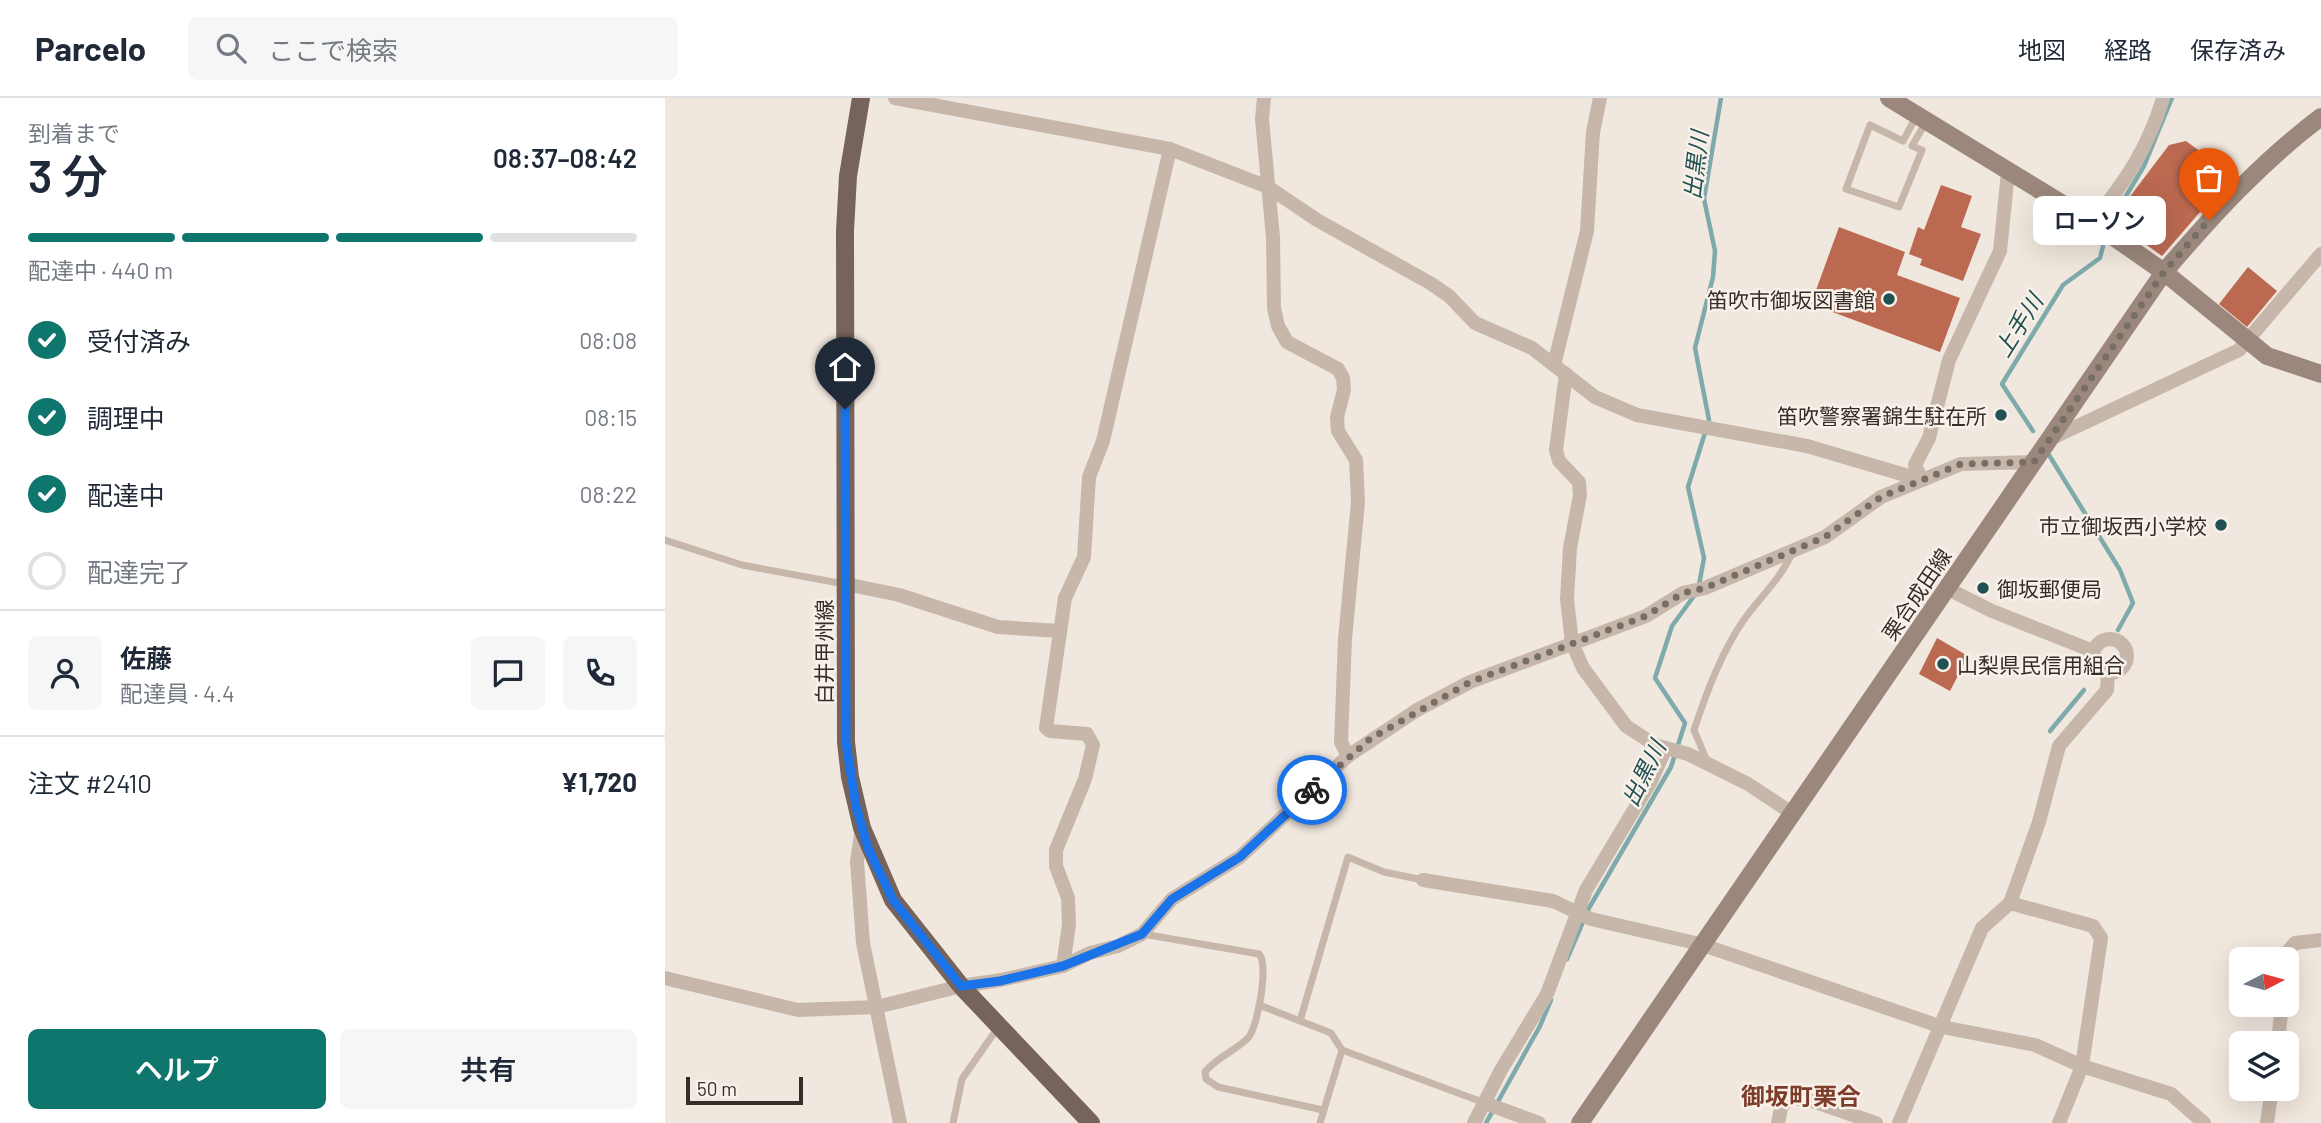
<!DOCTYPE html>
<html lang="ja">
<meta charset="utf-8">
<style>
:root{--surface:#fff;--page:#f6f6f7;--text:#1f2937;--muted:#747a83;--line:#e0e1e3;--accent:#0f766e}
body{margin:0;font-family:Barlow,"Noto Sans JP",sans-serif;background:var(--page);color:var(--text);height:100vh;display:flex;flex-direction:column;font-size:26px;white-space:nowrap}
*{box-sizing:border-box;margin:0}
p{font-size:23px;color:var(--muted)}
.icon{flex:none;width:38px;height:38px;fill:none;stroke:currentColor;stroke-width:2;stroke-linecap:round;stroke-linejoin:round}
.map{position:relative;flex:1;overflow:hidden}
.details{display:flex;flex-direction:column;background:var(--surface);width:665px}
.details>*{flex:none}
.needle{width:46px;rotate:84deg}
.tools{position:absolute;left:1564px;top:849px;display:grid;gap:14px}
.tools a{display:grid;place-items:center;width:70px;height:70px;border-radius:10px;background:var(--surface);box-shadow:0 7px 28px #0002;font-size:35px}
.scale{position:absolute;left:21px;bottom:18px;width:117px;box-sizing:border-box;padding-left:7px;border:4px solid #362d29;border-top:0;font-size:19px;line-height:24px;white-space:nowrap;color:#362d29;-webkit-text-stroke:5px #f8f1ea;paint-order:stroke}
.pin{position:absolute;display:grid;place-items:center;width:60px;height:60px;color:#fff;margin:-72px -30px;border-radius:50% 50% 50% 0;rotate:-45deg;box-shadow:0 0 7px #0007}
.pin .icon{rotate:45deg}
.courier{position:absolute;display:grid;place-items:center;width:70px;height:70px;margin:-35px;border:5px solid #1a73e8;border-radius:50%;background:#fff;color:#222;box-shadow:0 2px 9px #0007}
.bubble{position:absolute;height:49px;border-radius:10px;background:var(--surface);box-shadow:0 7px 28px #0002;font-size:23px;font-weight:600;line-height:49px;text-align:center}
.headline em{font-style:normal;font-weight:600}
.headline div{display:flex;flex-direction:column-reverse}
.headline{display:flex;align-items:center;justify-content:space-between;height:119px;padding:0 28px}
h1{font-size:46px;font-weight:600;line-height:52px}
.bar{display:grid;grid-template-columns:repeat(4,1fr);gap:10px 7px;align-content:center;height:84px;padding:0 28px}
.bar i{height:9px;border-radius:5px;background:var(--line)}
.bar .on{background:var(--accent)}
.bar p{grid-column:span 4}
.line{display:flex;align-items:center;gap:18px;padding:0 28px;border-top:2px solid var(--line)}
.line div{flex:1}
.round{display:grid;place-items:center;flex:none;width:74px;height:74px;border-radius:10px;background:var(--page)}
ol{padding:0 28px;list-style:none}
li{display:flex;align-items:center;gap:21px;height:77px}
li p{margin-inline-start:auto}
li .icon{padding:7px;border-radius:50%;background:var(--accent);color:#fff;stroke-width:4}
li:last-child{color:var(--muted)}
li i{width:38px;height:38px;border:4px solid var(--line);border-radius:50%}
.cta{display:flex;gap:14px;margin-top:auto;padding:14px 28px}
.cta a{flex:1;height:80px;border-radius:10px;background:var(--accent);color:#fff;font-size:28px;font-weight:600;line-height:80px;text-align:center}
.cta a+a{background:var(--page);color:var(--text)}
header{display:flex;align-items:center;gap:42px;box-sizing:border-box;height:98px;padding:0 35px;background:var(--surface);border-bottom:2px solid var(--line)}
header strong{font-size:33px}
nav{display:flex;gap:38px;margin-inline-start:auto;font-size:24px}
.search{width:490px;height:63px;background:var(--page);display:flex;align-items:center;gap:18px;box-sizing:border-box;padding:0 24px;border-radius:10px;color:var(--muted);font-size:26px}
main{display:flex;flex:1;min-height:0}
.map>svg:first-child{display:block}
</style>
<header>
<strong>Parcelo</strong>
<div class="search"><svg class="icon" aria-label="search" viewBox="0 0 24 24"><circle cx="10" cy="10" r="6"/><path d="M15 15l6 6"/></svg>ここで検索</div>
<nav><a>地図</a><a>経路</a><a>保存済み</a></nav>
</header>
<main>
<section class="details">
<div class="headline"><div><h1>3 分</h1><p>到着まで</p></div><em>08:37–08:42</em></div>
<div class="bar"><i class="on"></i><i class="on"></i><i class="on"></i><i></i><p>配達中 · 440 m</p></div>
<ol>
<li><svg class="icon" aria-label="check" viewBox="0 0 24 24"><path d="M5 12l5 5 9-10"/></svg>受付済み<p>08:08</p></li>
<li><svg class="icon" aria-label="check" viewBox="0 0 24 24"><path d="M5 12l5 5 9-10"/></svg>調理中<p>08:15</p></li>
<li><svg class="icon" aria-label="check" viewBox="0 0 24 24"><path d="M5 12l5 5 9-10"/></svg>配達中<p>08:22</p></li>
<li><i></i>配達完了</li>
</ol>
<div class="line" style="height:126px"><a class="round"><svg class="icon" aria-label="person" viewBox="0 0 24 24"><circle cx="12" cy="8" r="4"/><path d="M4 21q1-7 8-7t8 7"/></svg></a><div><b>佐藤</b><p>配達員 · 4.4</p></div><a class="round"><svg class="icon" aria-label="chat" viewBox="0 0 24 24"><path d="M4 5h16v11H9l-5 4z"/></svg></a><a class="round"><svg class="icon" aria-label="phone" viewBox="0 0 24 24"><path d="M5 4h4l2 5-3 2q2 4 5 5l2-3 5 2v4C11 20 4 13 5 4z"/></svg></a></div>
<div class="line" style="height:91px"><div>注文 #2410</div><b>¥1,720</b></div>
<div class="cta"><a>ヘルプ</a><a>共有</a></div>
</section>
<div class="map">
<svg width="1656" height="1025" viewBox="0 0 1656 1025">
<rect width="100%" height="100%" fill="#f0e7de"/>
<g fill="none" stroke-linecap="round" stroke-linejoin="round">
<g stroke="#7faaab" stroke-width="4.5">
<path d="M1447,121L1479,68L1507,0"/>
<path d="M1368,333L1337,286L1398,187L1435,160L1438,148"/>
<path d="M1384,357L1455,472L1468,505L1453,532"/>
<path d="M1034,487L1039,460L1023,389L1044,322L1030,250L1048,179L1050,153L1039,101L1056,0"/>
<path d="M1385,633L1419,592"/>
<path d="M902,861L924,810L1006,669L1020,625L990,580L1007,528L1029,498"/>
<path d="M821,1025L875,928L886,902"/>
</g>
</g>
<g fill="#bb6951">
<path d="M1521,43L1567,77L1497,158L1452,126L1451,117L1504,47Z"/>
<path d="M1276,87L1307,98L1296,129L1316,136L1298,183L1255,167L1257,161L1244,156L1253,129L1259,132Z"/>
<path d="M1174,129L1240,154L1232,177L1295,200L1275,254L1146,206Z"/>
<path d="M1583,169L1612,193L1582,229L1554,206Z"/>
<path d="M1272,540L1303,558L1285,593L1254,576Z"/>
</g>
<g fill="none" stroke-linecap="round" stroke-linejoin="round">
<g stroke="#c7b7aa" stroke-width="7">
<path d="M1252,17L1238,43L1205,27L1181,91L1234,109L1257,52L1247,48L1261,24"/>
<path d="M0,442L77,467L179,486"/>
<path d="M1042,663L1029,632C1041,596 1056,555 1078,523C1095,499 1116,481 1128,453"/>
<path d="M478,836L594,856C604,866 593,929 583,940C570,953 552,959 540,974L541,981L553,989L658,1012"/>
<path d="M594,907L666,935L677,952L820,1005"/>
<path d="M635,923L683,759L719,774L758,782"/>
<path d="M288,1025L297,981L334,928"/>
<path d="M655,1025L677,952"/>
</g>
<g stroke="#c7b7aa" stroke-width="14">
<path d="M230,0L505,51L603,89L652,122L765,185L784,198L810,225L867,250L930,299L972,317L1142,348L1257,382"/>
<path d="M599,0L597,21L608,139L609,210L613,228L622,244L673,271L678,280L679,292L672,319L673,333L691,362L693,404L680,541L676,644L683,658"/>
<path d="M1427,124C1460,85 1484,48 1498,0"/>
<path d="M889,267L922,133L928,34L935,0"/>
<path d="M901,276L891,352L894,363L914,384L915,397L905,450L902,501L907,545L918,570L961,628L990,647L1023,656L1083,686L1127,715"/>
<path d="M1385,341L1574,252L1656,156"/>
<path d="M1257,382L1250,367L1264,340L1284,262L1335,153L1343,74"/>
<path d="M181,486L234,497L333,529L394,533"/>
<path d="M1283,491L1327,513L1428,553"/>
<circle cx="1445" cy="558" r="17"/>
<path d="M197,730L192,763L198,845L235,1025"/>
<path d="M758,782L888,803L926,821L1035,846L1277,929L1370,947L1417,968L1506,996L1539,1025"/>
<path d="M1345,805L1428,828L1436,840L1417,968L1394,1025"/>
<path d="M1622,865L1624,852L1630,845L1656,842"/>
<path d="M398,868L404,826L403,800L391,768V752L420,681L428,647L422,636L385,633L381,630L400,500L419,459L424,379L438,343L505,51"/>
<path d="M0,880L133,912L212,909L296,888L336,882L398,868L425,855L453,848L477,836L507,801L575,759L683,658L752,612L805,584L981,518L1018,495L1040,490L1160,439L1216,399L1296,366L1369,364"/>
<path d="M1613,945L1617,906"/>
<path d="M820,1005L874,1025"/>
<path d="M809,1025L836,972L882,896L921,792L985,685L1001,650"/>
<path d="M1113,1025L1116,1010L1124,1000L1141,1001L1211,1025"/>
<path d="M1234,1025L1317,830L1345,805L1374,724L1394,648L1442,592L1443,575"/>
<path d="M1602,1025L1607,990"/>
</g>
<g stroke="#9b877c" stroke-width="18">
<path d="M1224,0L1427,124L1499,174L1602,258L1656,276"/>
<path d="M915,1025L1499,174C1548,117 1596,64 1656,19"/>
</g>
<path stroke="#76645c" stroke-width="18" d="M196,0L183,78L180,133L181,644L185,679L197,730L228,802L296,888L426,1025"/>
</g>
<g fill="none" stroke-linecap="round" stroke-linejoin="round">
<path stroke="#776e68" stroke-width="7" stroke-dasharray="0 12.6" d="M647,692L705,641L805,584L981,518L1018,495L1040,490L1160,439L1216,399L1296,366L1369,364L1499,174L1544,122"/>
<path stroke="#1a73e8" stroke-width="9" d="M180,311L181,645L191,708L203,750L228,802L296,888L335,883L398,868L477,836L507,801L575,759L647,692"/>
</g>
<g fill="#225153" stroke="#f8f1ea" stroke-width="2.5">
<circle cx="1224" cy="201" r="7"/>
<circle cx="1336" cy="317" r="7"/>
<circle cx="1556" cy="427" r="7"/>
<circle cx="1318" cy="490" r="7"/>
<circle cx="1278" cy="566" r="7"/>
</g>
<g text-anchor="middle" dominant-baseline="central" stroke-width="5" stroke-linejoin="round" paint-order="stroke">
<g font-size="21" fill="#362d29" stroke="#f8f1ea" text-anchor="end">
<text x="1210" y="201">笛吹市御坂図書館</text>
<text x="1322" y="317">笛吹警察署錦生駐在所</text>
<text x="1542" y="427">市立御坂西小学校</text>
<text x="1332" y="490" text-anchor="start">御坂郵便局</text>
<text x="1292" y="566" text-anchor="start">山梨県民信用組合</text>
</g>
<g font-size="21" fill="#362d29" stroke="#f8f1ea">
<text transform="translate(1251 496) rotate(-56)">栗合成田線</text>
<text transform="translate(158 554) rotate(-90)">白井甲州線</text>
</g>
<g font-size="23" font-style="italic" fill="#225153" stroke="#f8f1ea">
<text transform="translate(1030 67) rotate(-83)">出黒川</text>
<text transform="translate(1353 227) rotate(-58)">上手川</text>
<text transform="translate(978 675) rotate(-64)">出黒川</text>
</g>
<g font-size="24" font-weight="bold" fill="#7d3c29" stroke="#f8f1ea">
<text x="1136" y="997">御坂町栗合</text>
</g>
</g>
</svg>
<div class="tools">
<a><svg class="needle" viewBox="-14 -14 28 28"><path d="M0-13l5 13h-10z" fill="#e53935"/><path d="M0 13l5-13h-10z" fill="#747a83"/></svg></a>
<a><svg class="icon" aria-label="layers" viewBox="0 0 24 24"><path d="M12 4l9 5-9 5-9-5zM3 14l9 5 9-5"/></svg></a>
</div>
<div class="scale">50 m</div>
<div class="pin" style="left:1544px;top:122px;background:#ea580c"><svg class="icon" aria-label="bag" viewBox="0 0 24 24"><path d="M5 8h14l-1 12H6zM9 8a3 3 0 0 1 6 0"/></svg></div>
<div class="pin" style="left:180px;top:311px;background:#1f2937"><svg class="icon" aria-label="home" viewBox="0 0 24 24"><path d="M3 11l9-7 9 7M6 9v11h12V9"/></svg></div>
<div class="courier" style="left:647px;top:692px"><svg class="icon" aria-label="bike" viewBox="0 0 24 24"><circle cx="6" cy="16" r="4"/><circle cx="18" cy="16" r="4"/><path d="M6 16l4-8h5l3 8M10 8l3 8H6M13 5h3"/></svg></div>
<div class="bubble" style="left:1368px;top:98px;width:133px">ローソン</div>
</div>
</main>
